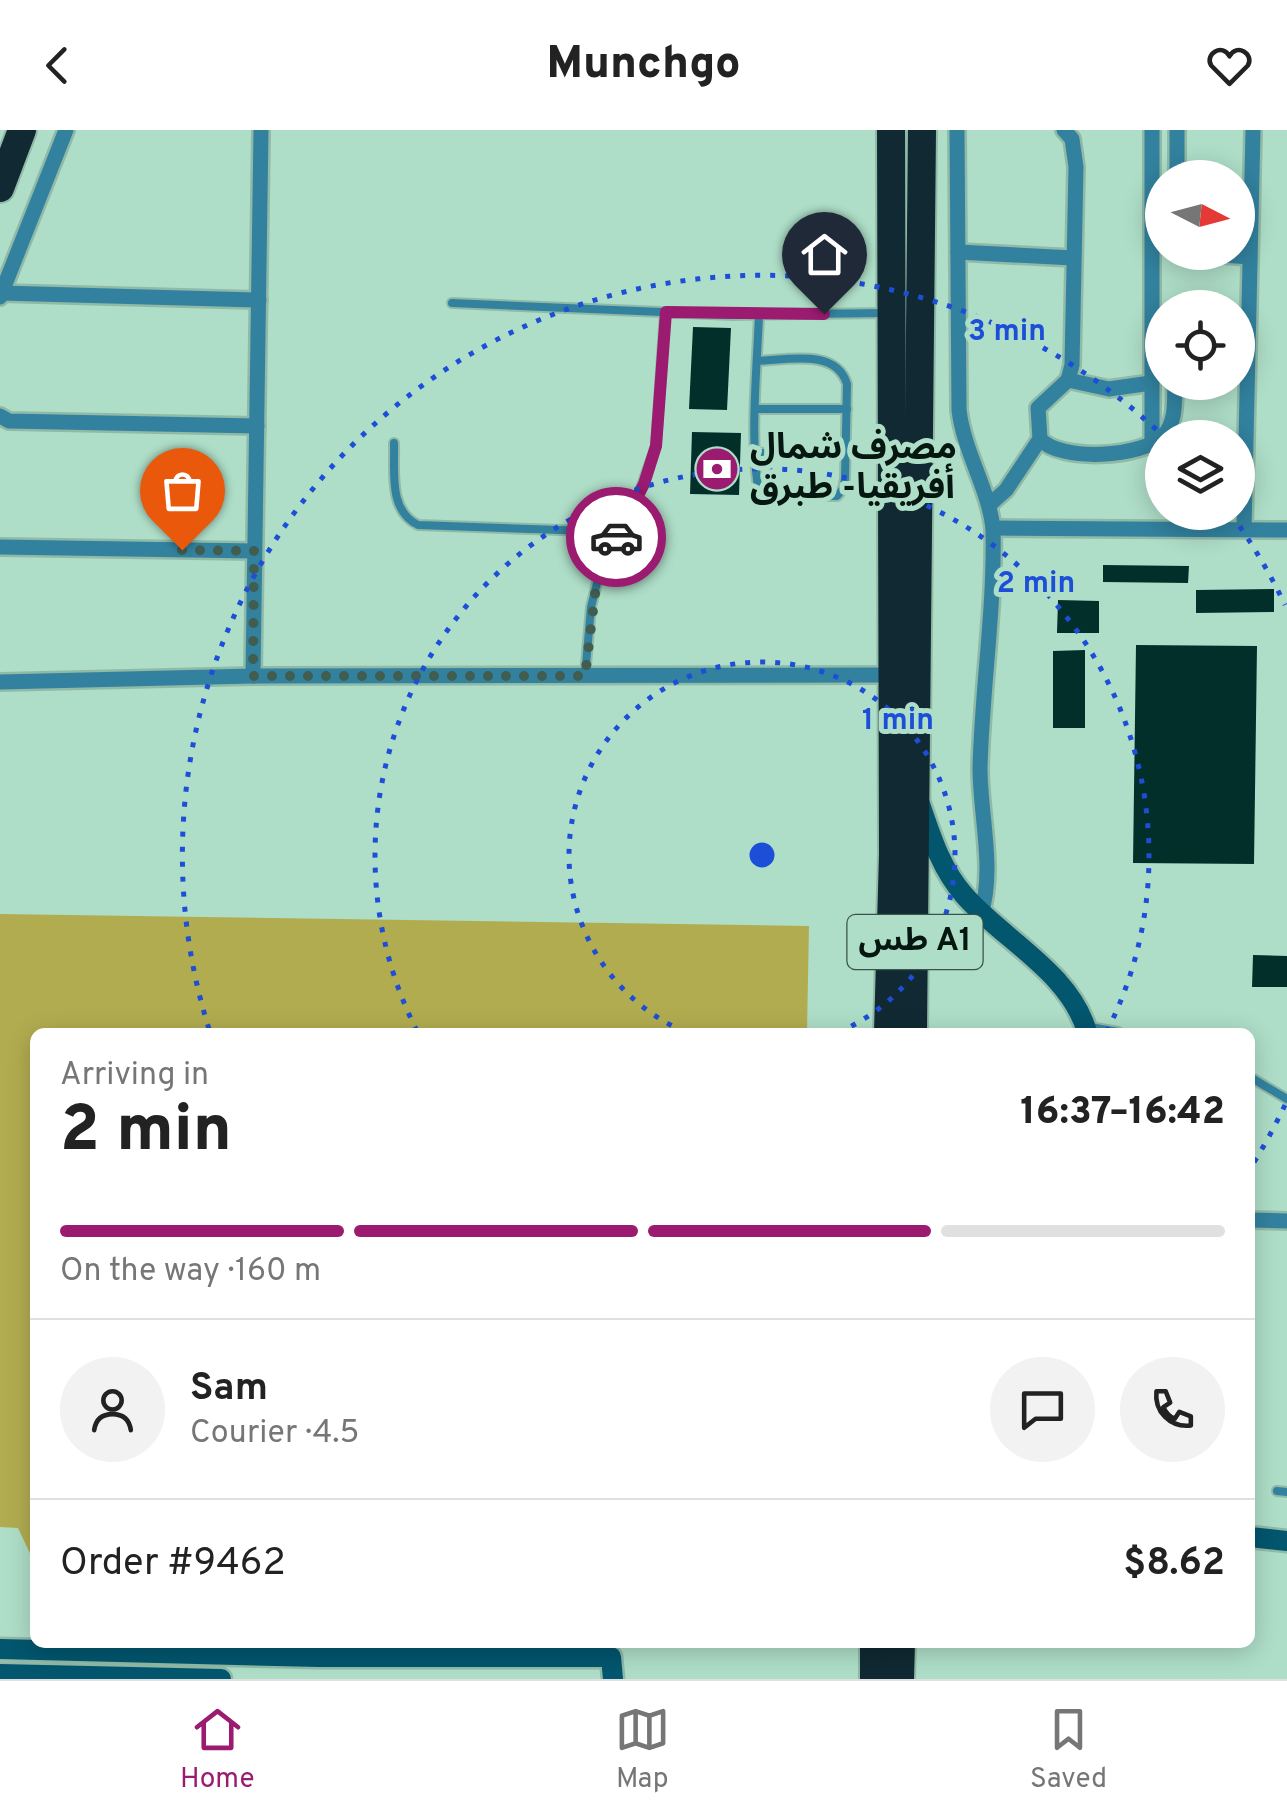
<!DOCTYPE html>
<meta charset="utf-8">
<style>
:root{--surface:#fff;--page:#f2f2f2;--text:#222;--muted:#767676;--line:#e0e0e0;--accent:#9a1b70}
body{margin:0;font-family:Overpass,"Noto Sans Arabic",sans-serif;background:var(--page);color:var(--text);height:100vh;display:flex;flex-direction:column;font-size:38px;white-space:nowrap}
*{box-sizing:border-box;margin:0}
p{font-size:32px;color:var(--muted)}
.icon{flex:none;width:55px;height:55px;fill:none;stroke:currentColor;stroke-width:2;stroke-linecap:round;stroke-linejoin:round}
.map{position:relative;flex:1;overflow:hidden}
.drawer{position:absolute;left:30px;top:898px;width:1225px;height:620px;display:flex;flex-direction:column;background:var(--surface);border-radius:15px;box-shadow:0 5px 25px #0003}
.drawer>*{flex:none}
.needle{width:65px;rotate:96deg}
.controls{position:absolute;left:1145px;top:30px;display:grid;gap:20px}
.controls a{display:grid;place-items:center;width:110px;height:110px;border-radius:50%;background:var(--surface);box-shadow:0 5px 25px #0003;font-size:50px}
.pin{position:absolute;display:grid;place-items:center;width:85px;height:85px;color:#fff;margin:-102px -42px;border-radius:50% 50% 50% 0;rotate:-45deg;box-shadow:0 0 10px #0007}
.pin .icon{rotate:45deg}
.courier{position:absolute;display:grid;place-items:center;width:100px;height:100px;margin:-50px;border:8px solid #9a1b70;border-radius:50%;background:#fff;color:#222;box-shadow:0 2px 12px #0007}
.head em{font-style:normal;font-weight:800}
.head div{display:flex;flex-direction:column-reverse}
.head{display:flex;align-items:center;justify-content:space-between;height:170px;padding:0 30px}
h1{font-size:65px;font-weight:800;line-height:75px}
.bar{display:grid;grid-template-columns:repeat(4,1fr);gap:15px 10px;align-content:center;height:120px;padding:0 30px}
.bar i{height:12px;border-radius:8px;background:var(--line)}
.bar .current{background:var(--accent)}
.bar p{grid-column:span 4}
.line{display:flex;align-items:center;gap:25px;padding:0 30px;border-top:2px solid var(--line)}
.line div{flex:1}
.round{display:grid;place-items:center;flex:none;width:105px;height:105px;border-radius:52px;background:var(--page)}
header{display:flex;justify-content:space-between;align-items:center;height:130px;padding:0 30px;background:var(--surface);font-size:45px;font-weight:800}
.tab-bar{display:flex;justify-content:space-around;align-items:center;height:140px;border-top:2px solid var(--line);background:var(--surface);font-size:28px;color:var(--muted)}
.tab-bar a{display:grid;justify-items:center;gap:5px}
.tab-bar .current{color:var(--accent)}
.map>svg:first-child{display:block}
</style>
<header><svg class="icon" aria-label="back" viewBox="0 0 24 24"><path d="M15 5l-7 7 7 7"/></svg>Munchgo<svg class="icon" aria-label="heart" viewBox="0 0 24 24"><path d="M12 20l-8-8c-3-5 5-10 8-4 3-6 11-1 8 4z"/></svg></header>
<div class="map">
<svg width="1287" height="1549" viewBox="0 0 1287 1549">
<rect width="100%" height="100%" fill="#aedec8"/>
<path fill="#b2ac50" d="M0,784L809,796L807,902H35V1434L18,1398L0,1397Z"/>
<g fill="#032f2b">
<path d="M693,197L731,198L727,280L689,279Z"/>
<path d="M692,302L741,303L739,365L690,364Z"/>
<path d="M1103,435L1189,436L1188,453L1103,452Z"/>
<path d="M1274,459V482L1196,483V460Z"/>
<path d="M1058,470L1099,471V503H1057Z"/>
<path d="M1136,515L1257,516L1254,734L1133,733Z"/>
<path d="M1085,520V598H1053V521Z"/>
<path d="M1253,825L1287,826V857H1252Z"/>
</g>
<g fill="none" stroke-linecap="round" stroke-linejoin="round">
<defs>
<g id="service">
<path d="M452,173L732,185L887,183"/>
<path d="M757,231C787,230 836,218 847,254L845,349L843,359L837,366L768,365L758,357C750,307 757,236 759,185"/>
<path d="M757,279H847"/>
<path d="M394,313C395,342 388,380 418,395L619,402"/>
<path d="M756,323H845"/>
<path d="M585,546L591,477L601,437L636,372L656,316L665,182"/>
<path d="M1090,897L1118,902"/>
<path d="M1250,947L1287,969"/>
<path d="M1277,1361L1287,1362"/>
</g>
<g id="minor">
<path d="M957,0L959,280C964,322 988,357 993,398C995,478 982,558 980,638C980,685 995,739 981,784"/>
<path d="M1064,0L1072,9L1076,37L1072,235L1068,250L1038,278L1040,309C1060,332 1143,328 1164,305C1177,290 1174,270 1175,252"/>
<path d="M1177,48V0"/>
<path d="M958,122L1073,128"/>
<path d="M1183,122L1250,127"/>
<path d="M1,163L259,170"/>
<path d="M0,167L66,0"/>
<path d="M1068,250L1109,259L1151,253"/>
<path d="M0,286L9,291L257,296"/>
<path d="M1152,315V0"/>
<path d="M989,375L1006,360L1040,309"/>
<path d="M993,398L1287,400"/>
<path d="M1244,399L1253,0"/>
<path d="M0,417L254,421"/>
<path d="M253,546L261,0"/>
<path d="M0,552L253,546L891,545"/>
<path d="M1250,1090L1287,1091"/>
</g>
<g id="secondary">
<path d="M920,674C931,706 941,739 964,765C1003,810 1070,842 1087,902"/>
<path d="M1250,1407L1287,1411"/>
<path d="M0,1519L318,1527H611L613,1549"/>
<path d="M0,1544L221,1549"/>
</g>
<g id="trunk">
<path d="M0,58L22,0"/>
<path d="M888,902L893,724L891,0"/>
<path d="M913,902L922,0"/>
<path d="M874,1549V1512"/>
<path d="M900,1549L901,1512"/>
</g>
</defs>
<use href="#service" stroke="#90baa7" stroke-width="12"/>
<use href="#minor" stroke="#90baa7" stroke-width="20"/>
<use href="#secondary" stroke="#90baa7" stroke-width="25"/>
<use href="#trunk" stroke="#90baa7" stroke-width="32"/>
<use href="#service" stroke="#32829f" stroke-width="8"/>
<use href="#minor" stroke="#32829f" stroke-width="15"/>
<use href="#secondary" stroke="#02566e" stroke-width="20"/>
<use href="#trunk" stroke="#102932" stroke-width="28"/>
</g>
<g fill="none" stroke-linecap="round" stroke-linejoin="round">
<path stroke="#405d50" stroke-width="10" stroke-dasharray="0 18" d="M182,420L254,421L253,546H585L596,456L616,407"/>
<path stroke="#9a1b70" stroke-width="12" d="M616,407L644,354L656,316L666,182L824,184"/>
</g>
<g fill="none" stroke="#1d4ed8" stroke-width="5" stroke-dasharray="5 10">
<path d="M685 902A193 193 0 1 1 839 902"/>
<path d="M417 901A387 387 0 1 1 1107 901"/>
<path d="M1285 975A580 580 0 0 1 1251 1037M209 899A580 580 0 0 1 1161 304M1231 384A580 580 0 0 1 1285 475"/>
</g>
<defs>
<symbol id="bank-disc" viewBox="-11 -11 22 22"><circle r="9.5" fill="#9a1b70" stroke="#aedec8"/><path d="M-6-4H6V4H-6ZM0-2.3a2.3 2.3 0 1 0 0 4.6a2.3 2.3 0 1 0 0-4.6Z" fill="#fff"/></symbol>
</defs>
<g fill-rule="evenodd">
<use href="#bank-disc" x="692" y="314" width="50" height="50"/>
</g>
<g text-anchor="middle" dominant-baseline="central" stroke-width="10" stroke-linejoin="round" paint-order="stroke">
<rect fill="#aedec8" stroke="#385347" stroke-width="2.5" x="847.5" y="785" width="135" height="54" rx="8"/>
<g font-size="32" font-weight="bold" fill="#051710">
<text x="915" y="812">طس A1</text>
</g>
<g font-size="35" font-weight="bold" fill="#051710" stroke="#aedec8" text-anchor="start">
<text x="750" y="319">مصرف شمال<tspan x="750" dy="40">أفريقيا- طبرق</tspan></text>
</g>
</g>
<circle cx="762" cy="725" r="15" fill="#1d4ed8" stroke="#aedec8" stroke-width="5"/>
<g font-size="30" text-anchor="middle" font-weight="bold" fill="#1d4ed8" stroke="#aedec8" stroke-width="10" stroke-linejoin="round" paint-order="stroke">
<text x="1007" y="210">3 min</text>
<text x="1036" y="462">2 min</text>
<text x="898" y="599">1 min</text>
</g>
</svg>
<div class="controls">
<a><svg class="needle" viewBox="-14 -14 28 28"><path d="M0-13l5 13h-10z" fill="#e53935"/><path d="M0 13l5-13h-10z" fill="#767676"/></svg></a>
<a><svg class="icon" aria-label="locate" viewBox="0 0 24 24"><circle cx="12" cy="12" r="6"/><path d="M12 2v4M12 18v4M2 12h4M18 12h4"/></svg></a>
<a><svg class="icon" aria-label="layers" viewBox="0 0 24 24"><path d="M12 4l9 5-9 5-9-5zM3 14l9 5 9-5"/></svg></a>
</div>
<div class="pin" style="left:182px;top:420px;background:#ea580c"><svg class="icon" aria-label="bag" viewBox="0 0 24 24"><path d="M5 8h14l-1 12H6zM9 8a3 3 0 0 1 6 0"/></svg></div>
<div class="pin" style="left:824px;top:184px;background:#1f2937"><svg class="icon" aria-label="home" viewBox="0 0 24 24"><path d="M3 11l9-7 9 7M6 9v11h12V9"/></svg></div>
<div class="courier" style="left:616px;top:407px"><svg class="icon" aria-label="car" viewBox="0 0 24 24"><path d="M5 17H2v-5l4-1 3-4h7l3 4 3 1v5h-3M9 17h6M6 11h13"/><circle cx="7" cy="17" r="2"/><circle cx="17" cy="17" r="2"/></svg></div>
<section class="drawer">
<div class="head"><div><h1>2 min</h1><p>Arriving in</p></div><em>16:37–16:42</em></div>
<div class="bar"><i class="current"></i><i class="current"></i><i class="current"></i><i></i><p>On the way · 160 m</p></div>
<div class="line" style="height:180px"><a class="round"><svg class="icon" aria-label="person" viewBox="0 0 24 24"><circle cx="12" cy="8" r="4"/><path d="M4 21q1-7 8-7t8 7"/></svg></a><div><b>Sam</b><p>Courier · 4.5</p></div><a class="round"><svg class="icon" aria-label="chat" viewBox="0 0 24 24"><path d="M4 5h16v11H9l-5 4z"/></svg></a><a class="round"><svg class="icon" aria-label="phone" viewBox="0 0 24 24"><path d="M5 4h4l2 5-3 2q2 4 5 5l2-3 5 2v4C11 20 4 13 5 4z"/></svg></a></div>
<div class="line" style="height:130px"><div>Order #9462</div><b>$8.62</b></div>
</section>
</div>
<nav class="tab-bar">
<a class="current"><svg class="icon" aria-label="home" viewBox="0 0 24 24"><path d="M3 11l9-7 9 7M6 9v11h12V9"/></svg>Home</a>
<a><svg class="icon" aria-label="map" viewBox="0 0 24 24"><path d="M3 6l6-2 6 2 6-2v14l-6 2-6-2-6 2zM9 4v14M15 6v14"/></svg>Map</a>
<a><svg class="icon" aria-label="saved" viewBox="0 0 24 24"><path d="M7 4h10v16l-5-4-5 4z"/></svg>Saved</a>
</nav>
